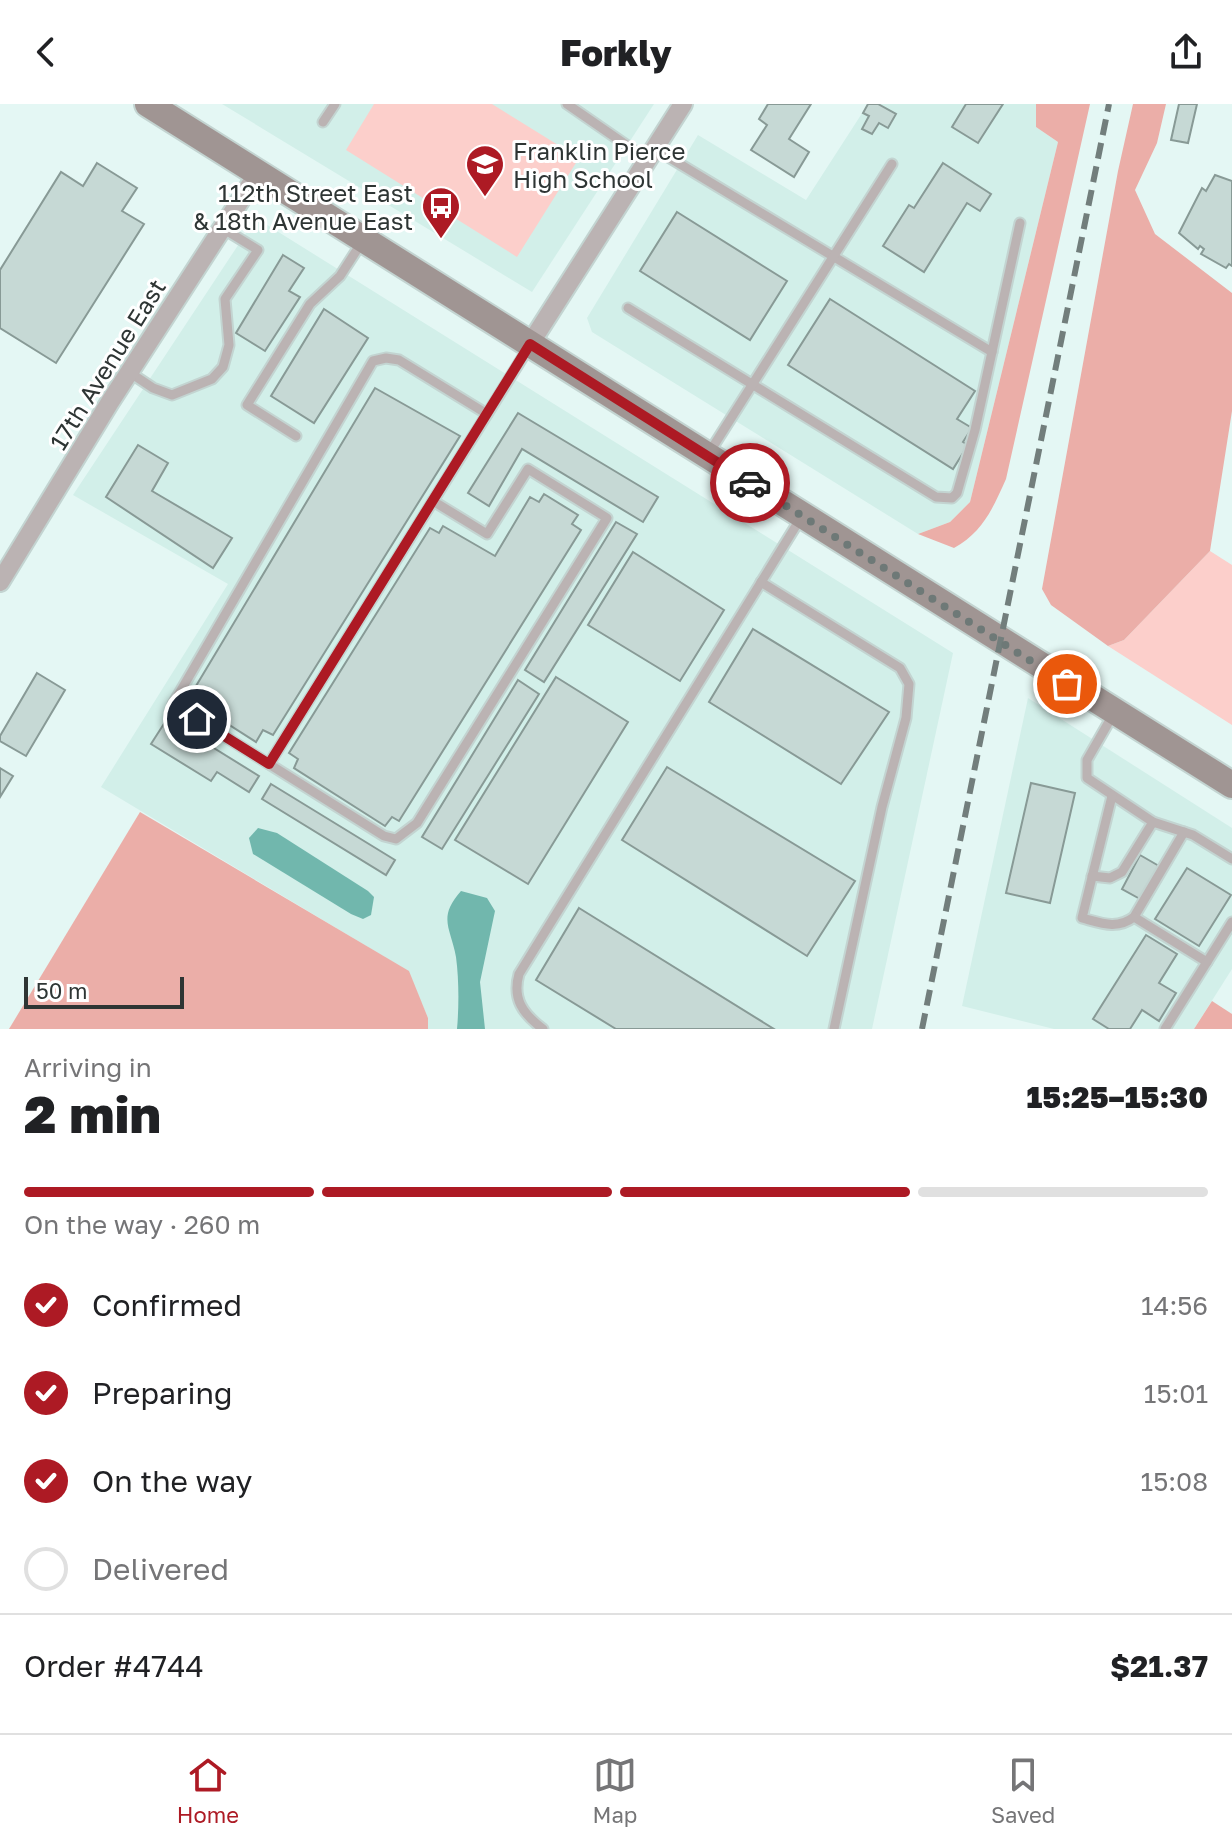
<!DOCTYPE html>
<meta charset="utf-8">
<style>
:root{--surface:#fff;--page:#f2f2f2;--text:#202124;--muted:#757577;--line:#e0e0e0;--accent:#ad1a24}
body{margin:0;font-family:"Golos Text",sans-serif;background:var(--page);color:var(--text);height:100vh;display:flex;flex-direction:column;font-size:30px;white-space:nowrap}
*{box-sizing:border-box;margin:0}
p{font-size:26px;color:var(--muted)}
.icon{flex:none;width:44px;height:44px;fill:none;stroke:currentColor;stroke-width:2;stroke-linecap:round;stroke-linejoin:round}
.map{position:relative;height:925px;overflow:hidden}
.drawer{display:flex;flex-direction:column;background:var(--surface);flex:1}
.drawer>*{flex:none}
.scale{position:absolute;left:24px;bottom:20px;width:160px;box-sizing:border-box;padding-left:8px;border:4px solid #2e3534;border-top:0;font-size:22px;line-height:28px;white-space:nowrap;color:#2e3534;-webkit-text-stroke:6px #fff;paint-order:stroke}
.pin{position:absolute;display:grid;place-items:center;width:68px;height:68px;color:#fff;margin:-34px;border:4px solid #fff;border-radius:50%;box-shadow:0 2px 8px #0007}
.courier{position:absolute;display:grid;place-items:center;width:80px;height:80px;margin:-40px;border:6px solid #ad1a24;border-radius:50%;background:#fff;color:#222;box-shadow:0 2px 10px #0007}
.overview em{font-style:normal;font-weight:800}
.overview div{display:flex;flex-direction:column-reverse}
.overview{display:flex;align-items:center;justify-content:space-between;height:136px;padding:0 24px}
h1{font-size:52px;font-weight:800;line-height:60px}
.bar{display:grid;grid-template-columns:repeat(4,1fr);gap:12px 8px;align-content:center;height:96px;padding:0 24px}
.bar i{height:10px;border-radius:6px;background:var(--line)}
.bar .current{background:var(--accent)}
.bar p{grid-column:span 4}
.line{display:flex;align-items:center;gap:20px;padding:0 24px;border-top:2px solid var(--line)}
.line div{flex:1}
ol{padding:0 24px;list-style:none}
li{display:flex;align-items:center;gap:24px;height:88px}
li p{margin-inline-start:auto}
li .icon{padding:8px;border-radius:50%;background:var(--accent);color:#fff;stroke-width:4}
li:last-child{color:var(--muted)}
li i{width:44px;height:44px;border:4px solid var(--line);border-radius:50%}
header{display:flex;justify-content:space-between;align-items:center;height:104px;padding:0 24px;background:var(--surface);font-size:36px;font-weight:800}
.dock{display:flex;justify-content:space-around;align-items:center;height:112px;border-top:2px solid var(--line);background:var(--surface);font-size:22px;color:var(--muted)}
.dock a{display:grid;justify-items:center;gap:4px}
.dock .current{color:var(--accent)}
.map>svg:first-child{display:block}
</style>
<header><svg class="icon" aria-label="back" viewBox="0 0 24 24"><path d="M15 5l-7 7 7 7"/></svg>Forkly<svg class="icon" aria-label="share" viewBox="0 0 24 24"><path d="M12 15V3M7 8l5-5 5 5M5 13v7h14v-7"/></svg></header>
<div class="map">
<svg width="1232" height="925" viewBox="0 0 1232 925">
<rect width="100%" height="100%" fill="#e4f7f4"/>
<g fill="#d2efe9">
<path d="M222,0H654L532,188Z"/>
<path d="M868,0H1036V23L1058,38L970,398L950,418L918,430L592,228L587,214L698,31L806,96Z"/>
<path d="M256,114L953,549L872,925H428V914L408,867L101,683L228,480L73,391Z"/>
<path d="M1028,594L1232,724V865L1194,925H1054L962,902Z"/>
</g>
<g fill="#fccfcb">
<path d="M374,0H492L579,54L517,153L346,46Z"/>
<path d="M1210,447L1232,461V621L1108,542L1124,536Z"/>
</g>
<g fill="#ebaea8">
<path d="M1036,0H1090L1006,375C993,404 983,428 954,444L918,430L950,418L970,398L1058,38L1036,23Z"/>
<path d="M1133,0H1166L1157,39L1135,86L1155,130L1232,189V307L1210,447L1124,536L1108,542L1051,501L1042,485L1118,67Z"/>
<path d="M140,708L409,867L428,914V925H9Z"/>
<path d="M1212,897L1232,910V925H1194Z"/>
</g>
<g fill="#71b7ad">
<path d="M258,724L277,729L368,787L374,793L371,811L363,815L351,810L253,750L249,734Z"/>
<path d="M461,787L487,794L495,807L480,878L485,925H457C459,903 459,875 456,853C451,824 437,814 461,787Z"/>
</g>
<g fill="#c6d9d5" stroke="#889a96" stroke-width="2">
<path d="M768,0H811L789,35L809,48L794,73L751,46L767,21L759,15Z"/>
<path d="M868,0H878L896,10L888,24L879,19L872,30L862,25L869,12L863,9Z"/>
<path d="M966,0H1003L978,39L952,23Z"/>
<path d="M1179,0H1197L1188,39L1171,36Z"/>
<path d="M97,59L137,84L122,107L144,120L56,259L0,224V166L61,68L83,82Z"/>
<path d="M943,59L991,90L980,107L967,99L924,168L883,142L909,101L914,104Z"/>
<path d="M1215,71L1232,77V162L1229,160L1226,164L1201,150L1204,145L1200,142L1198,145L1179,129L1202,84L1206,87Z"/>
<path d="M677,108L787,177L750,236L640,167Z"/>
<path d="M283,151L304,164L289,187L300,193L265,247L236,229Z"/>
<path d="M830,195L975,287L957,315L972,324L963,338L968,341L953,365L788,261Z"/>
<path d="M324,205L368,234L314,319L271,292Z"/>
<path d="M375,284L460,332L273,631L263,626L256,638L195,599L202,586L196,582Z"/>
<path d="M518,309L658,393L643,418L522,345L489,402L468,389Z"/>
<path d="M138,341L168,359L152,387L232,434L213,464L106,393Z"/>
<path d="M544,390L578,411L572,420L581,426L399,717L392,713L385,722L294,664L298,655L289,649L430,424L439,429L443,422L495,452L530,393L539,398Z"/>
<path d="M616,418L637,430L544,578L525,566Z"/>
<path d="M633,448L724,506L680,577L588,521Z"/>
<path d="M753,525L889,608L841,680L709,598Z"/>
<path d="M37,569L65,586L26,652L0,637V632Z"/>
<path d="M556,573L628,618L528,780L455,736Z"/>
<path d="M518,576L539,590L442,745L422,733Z"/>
<path d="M167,615L259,672L249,688L217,668L211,677L151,640Z"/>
<path d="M667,663L855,777L807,852L622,736Z"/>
<path d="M0,664L13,672L0,693Z"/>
<path d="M1031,679L1075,689L1050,799L1006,789Z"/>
<path d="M271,680L395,756L386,771L262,695Z"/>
<path d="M1140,751L1159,762L1140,795L1122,785Z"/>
<path d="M1187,764L1231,791L1199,842L1155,815Z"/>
<path d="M579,804L774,925H616L536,876Z"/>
<path d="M1146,831L1177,850L1159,879L1176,889L1159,917L1142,906L1130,925H1109L1093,915Z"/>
</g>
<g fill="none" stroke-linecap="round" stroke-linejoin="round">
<defs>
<g id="service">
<path d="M567,0L648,56"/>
<path d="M323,18L335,0"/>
<path d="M655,45L992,248"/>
<path d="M628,204L936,393L952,394L957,389L975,326L1020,119"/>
<path d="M129,268L153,284L172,291L212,275L223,263L229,241L225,195L258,146L222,124"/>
<path d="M296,332L247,301L310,200L340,172L362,138"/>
<path d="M709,349L892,60"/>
<path d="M433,397L487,430L528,365L607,414L417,719L396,735L384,732L173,600L373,257L386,254L399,256L487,310"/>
<path d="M761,478L900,564L909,580L906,614L882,703L834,925"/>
<path d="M1114,609L1087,656V674L1153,718L1193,731L1232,755"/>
<path d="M269,660L529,243"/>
<path d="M1112,692L1082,814C1101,819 1117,826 1134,813L1184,728"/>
<path d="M1092,772L1110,774L1122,768L1153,718"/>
<path d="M1134,813L1207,858"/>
<path d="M543,925C523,910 512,895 519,870L802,412"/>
<path d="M1165,925L1232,818"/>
</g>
<g id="minor">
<path d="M530,240L683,0"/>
<path d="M0,478L110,298L258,69"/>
</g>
<path id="secondary" d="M148,0L1232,681"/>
</defs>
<use href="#service" stroke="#c3d4d1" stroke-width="13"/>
<use href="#minor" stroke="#c3d4d1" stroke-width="22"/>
<use href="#secondary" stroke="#c3d4d1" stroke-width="30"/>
<use href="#service" stroke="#bbb3b3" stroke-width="9"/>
<use href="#minor" stroke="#bbb3b3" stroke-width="18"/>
<use href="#secondary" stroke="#a09593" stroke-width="26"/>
<path stroke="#727e7c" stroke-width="6" stroke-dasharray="16 8" stroke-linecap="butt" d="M922,925L1109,0"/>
</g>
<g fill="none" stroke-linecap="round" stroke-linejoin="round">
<path stroke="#6e7977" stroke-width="8" stroke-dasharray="0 14.4" d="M750,379L1067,580"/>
<path stroke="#ad1a24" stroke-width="10" d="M197,615L269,660L530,240L750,379"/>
</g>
<defs>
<symbol id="school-pin" viewBox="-11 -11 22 30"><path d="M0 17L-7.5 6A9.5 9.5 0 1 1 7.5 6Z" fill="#ad1a24" stroke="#fff"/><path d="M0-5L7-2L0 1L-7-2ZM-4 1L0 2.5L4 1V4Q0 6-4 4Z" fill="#fff"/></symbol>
<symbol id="bus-pin" viewBox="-11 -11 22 30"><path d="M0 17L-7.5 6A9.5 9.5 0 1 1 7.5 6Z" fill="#ad1a24" stroke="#fff"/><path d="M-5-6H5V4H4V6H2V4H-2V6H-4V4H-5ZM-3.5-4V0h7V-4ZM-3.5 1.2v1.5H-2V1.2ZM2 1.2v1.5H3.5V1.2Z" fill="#fff"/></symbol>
</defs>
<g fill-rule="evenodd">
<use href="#school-pin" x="463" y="38" width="44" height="60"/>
<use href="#bus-pin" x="419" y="80" width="44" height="60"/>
</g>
<g text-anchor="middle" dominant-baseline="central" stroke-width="6" stroke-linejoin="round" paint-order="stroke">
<g font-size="24" fill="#2e3534" stroke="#fff" text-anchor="start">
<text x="513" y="46">Franklin Pierce<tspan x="513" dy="28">High School</tspan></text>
<text x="413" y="88" text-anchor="end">112th Street East<tspan x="413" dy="28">&amp; 18th Avenue East</tspan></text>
</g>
<g font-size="24" fill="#2e3534" stroke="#fff">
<text transform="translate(107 260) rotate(-58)">17th Avenue East</text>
</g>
</g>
</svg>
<div class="scale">50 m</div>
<div class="pin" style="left:1067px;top:580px;background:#ea580c"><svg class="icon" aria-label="bag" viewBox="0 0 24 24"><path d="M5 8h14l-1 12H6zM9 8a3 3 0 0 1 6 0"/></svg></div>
<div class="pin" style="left:197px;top:615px;background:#1f2937"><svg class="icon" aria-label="home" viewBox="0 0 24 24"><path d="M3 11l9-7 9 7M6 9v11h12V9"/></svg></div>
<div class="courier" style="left:750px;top:379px"><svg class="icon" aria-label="car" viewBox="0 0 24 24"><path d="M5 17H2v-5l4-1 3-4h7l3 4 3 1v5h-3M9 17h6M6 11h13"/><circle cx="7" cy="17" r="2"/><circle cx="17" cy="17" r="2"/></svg></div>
</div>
<section class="drawer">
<div class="overview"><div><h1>2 min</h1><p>Arriving in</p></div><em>15:25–15:30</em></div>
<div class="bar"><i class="current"></i><i class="current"></i><i class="current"></i><i></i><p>On the way · 260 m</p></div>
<ol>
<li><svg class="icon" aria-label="check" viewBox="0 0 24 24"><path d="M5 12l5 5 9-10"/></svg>Confirmed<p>14:56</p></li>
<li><svg class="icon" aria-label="check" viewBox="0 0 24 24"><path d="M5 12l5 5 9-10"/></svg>Preparing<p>15:01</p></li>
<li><svg class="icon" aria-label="check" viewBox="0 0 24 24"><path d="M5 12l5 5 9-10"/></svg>On the way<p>15:08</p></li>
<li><i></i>Delivered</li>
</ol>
<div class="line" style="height:104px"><div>Order #4744</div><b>$21.37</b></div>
</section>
<nav class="dock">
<a class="current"><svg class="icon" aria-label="home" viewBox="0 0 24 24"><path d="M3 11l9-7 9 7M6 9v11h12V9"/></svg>Home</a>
<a><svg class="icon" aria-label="map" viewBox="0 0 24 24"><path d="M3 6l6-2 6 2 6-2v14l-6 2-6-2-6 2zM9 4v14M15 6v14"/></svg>Map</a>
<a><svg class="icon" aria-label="saved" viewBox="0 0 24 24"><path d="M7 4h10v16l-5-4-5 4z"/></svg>Saved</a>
</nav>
